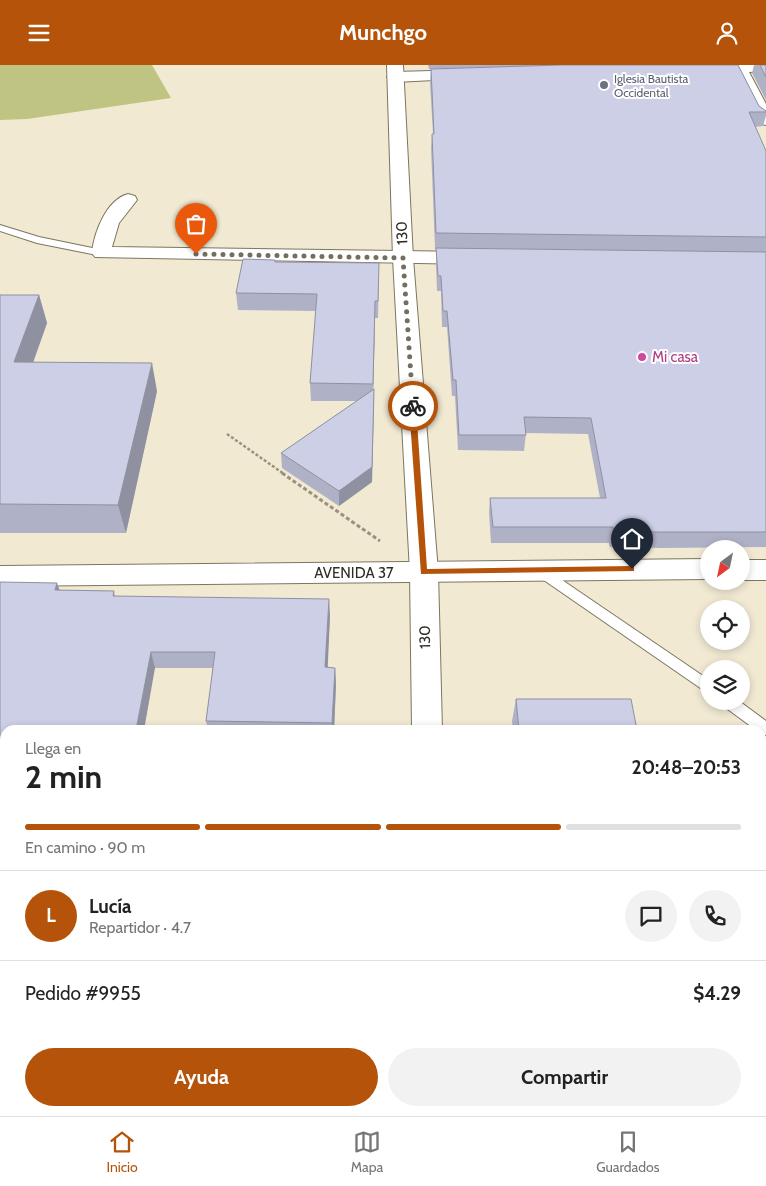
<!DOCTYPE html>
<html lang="es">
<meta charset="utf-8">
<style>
:root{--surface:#fff;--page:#f2f2f2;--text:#222;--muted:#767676;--line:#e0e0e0;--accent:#b45309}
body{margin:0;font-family:Cabin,sans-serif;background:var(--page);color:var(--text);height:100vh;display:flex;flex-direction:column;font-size:19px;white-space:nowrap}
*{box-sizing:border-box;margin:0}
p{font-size:16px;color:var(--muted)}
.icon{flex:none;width:28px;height:28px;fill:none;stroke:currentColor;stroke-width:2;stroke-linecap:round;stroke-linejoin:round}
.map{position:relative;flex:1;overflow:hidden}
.drawer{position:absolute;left:0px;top:660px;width:766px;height:391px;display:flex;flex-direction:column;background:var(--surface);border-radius:15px 15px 0 0;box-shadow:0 2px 8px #0003}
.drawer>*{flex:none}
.needle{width:32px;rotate:213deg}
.controls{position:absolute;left:700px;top:475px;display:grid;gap:10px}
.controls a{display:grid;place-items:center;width:50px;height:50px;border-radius:50%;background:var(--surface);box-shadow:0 2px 8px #0003;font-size:25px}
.pin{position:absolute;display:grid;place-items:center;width:42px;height:42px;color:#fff;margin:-51px -21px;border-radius:50% 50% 50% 0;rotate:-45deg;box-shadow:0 0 5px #0007}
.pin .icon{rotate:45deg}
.courier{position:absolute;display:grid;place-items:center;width:50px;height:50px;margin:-25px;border:4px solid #b45309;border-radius:50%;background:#fff;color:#222;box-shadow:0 1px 6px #0007}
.headline em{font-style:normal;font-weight:800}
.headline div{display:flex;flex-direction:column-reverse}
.headline{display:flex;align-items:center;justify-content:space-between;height:85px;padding:0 25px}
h1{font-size:32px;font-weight:800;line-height:38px}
.bar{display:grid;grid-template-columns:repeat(4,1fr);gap:8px 5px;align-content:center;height:60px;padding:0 25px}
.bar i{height:6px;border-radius:4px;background:var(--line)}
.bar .on{background:var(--accent)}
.bar p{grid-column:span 4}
.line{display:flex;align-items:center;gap:12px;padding:0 25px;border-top:1px solid var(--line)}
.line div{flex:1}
.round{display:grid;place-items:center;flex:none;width:52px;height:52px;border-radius:26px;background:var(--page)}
.action{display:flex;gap:10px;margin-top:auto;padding:10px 25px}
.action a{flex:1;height:58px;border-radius:30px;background:var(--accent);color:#fff;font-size:20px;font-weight:800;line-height:58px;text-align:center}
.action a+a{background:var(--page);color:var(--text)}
header{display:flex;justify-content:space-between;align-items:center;height:65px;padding:0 25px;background:var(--accent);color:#fff;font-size:22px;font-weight:800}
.menu{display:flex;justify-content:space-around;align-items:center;height:70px;border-top:1px solid var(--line);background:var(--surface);font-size:14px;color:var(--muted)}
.menu a{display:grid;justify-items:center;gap:2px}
.menu .on{color:var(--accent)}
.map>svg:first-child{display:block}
</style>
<header><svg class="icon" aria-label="menu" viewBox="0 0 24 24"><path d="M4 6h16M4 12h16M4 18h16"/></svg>Munchgo<svg class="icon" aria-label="person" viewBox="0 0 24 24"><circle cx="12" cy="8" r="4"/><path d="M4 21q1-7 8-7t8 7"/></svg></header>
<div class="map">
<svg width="766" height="1051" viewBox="0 0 766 1051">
<rect width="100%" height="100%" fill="#f1e9d2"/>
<path fill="#c0c482" d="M0,0H152L171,33L27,54L0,55Z"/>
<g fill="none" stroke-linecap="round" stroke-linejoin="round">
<defs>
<g id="service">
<path d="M0,160L39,172L102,185L107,188L102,191L37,178L0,166Z"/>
<path d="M540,500L709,615V629L535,509L533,505L535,501Z"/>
<path d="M720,636H739L766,656V670L761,669V665H756L722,640Z"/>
</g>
<g id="minor">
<path d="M766,0V6L749,7L766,39V60L760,59L757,55L734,7L703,9L695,4L700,0Z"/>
<path d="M467,5L473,7L475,10L473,13L395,17L387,12L395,7Z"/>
<path d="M128,129L135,131L137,135L119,158L112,182L472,187L479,189L482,193L479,197L472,199L95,192L92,188C94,168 106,135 128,129Z"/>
<path d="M709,494V514L0,521V501Z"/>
<rect x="741" y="495" width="25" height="20"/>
<rect x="0" y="813" width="5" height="32"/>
</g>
<g id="tertiary">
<path d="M387,0H403L413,193L438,507L442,665H412L410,507L393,193Z"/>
<rect x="419" y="1046" width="40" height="5"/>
</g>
</defs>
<use href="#service" stroke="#7c7560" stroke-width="2"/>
<use href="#minor" stroke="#7c7560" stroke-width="2"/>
<use href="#tertiary" stroke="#7c7560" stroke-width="2"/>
<path stroke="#989281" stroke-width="2.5" stroke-dasharray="3 2" stroke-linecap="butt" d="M227,369L284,409"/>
<path stroke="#989281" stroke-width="3" stroke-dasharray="4 2.5" stroke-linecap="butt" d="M282,408L380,476"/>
<use href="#service" fill="#fff" fill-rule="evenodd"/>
<use href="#minor" fill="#fff" fill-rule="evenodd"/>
<use href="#tertiary" fill="#fff" fill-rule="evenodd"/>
</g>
<g fill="#afb2c6">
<path d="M428,0H738L759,41L766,46V51L763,61L755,62L766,86V482L662,483L610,482L609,478H491L489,448L490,433H600L588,369L526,368L524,386L458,385L455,331H452L447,262H442L441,226H437L436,198V184H435L431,83L432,69H433L430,18L431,4H429Z"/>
<path d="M754,0H766V35L752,8Z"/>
<path d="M275,195V197L379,214L378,253H375L373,325L374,339L372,417L339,441L282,403L281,388L357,336H311L310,318L316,246L238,245L236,228Z"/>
<path d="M0,230H39L47,258L33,297L157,326L126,468H0Z"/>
<path d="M0,517L60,525L114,526L115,531L330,550L327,602L335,603L336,619L334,665H208L206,656L213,603H155L5,665V772H3L0,784Z"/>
<path d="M516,634L637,665H513L512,656Z"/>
<path d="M761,826H766V1007L761,1006Z"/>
<path d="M0,842H5V947H2L0,954Z"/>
</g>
<g fill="#8f91a1">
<path d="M39,230L47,258L23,326L14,297Z"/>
<path d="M375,236V253L373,336V319Z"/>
<path d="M152,298L157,326L126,468L118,440Z"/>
<path d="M374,324L372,417L339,441V426Z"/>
<path d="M57,518L63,534L55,525Z"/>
<path d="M329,534L330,550L327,619L325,602Z"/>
<path d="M151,587L155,603L144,665H136Z"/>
<path d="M335,603L336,619L334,665H333L332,658Z"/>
<path d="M0,767L3,772L0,784Z"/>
<path d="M29,1046H41L40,1051H28Z"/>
</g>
<g fill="#cccfe6" stroke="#8f91a1">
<path d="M561,0H738L759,41L766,46V47H749L766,86V172L436,168L432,69H434L431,4Z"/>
<path d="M760,0H766V12Z"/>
<path d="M436,183L766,187V467H614L613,462H493L490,433H606L591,353L524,352L526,370H459L456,315H453L447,246H443L441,211H438Z"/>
<path d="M243,194L275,195V197L379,198L378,236H375L373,319L310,318L317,229L236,228Z"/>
<path d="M0,230H39L14,297L152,298L118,440L0,439Z"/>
<path d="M374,324L372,402L339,426L281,388Z"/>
<path d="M0,517L57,518L55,525L114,526L113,531L329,534L325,602L335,603L332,658L206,656L215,587H151L136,665H5V758H0Z"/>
<path d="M516,634H631L637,665H519Z"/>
<rect x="761" y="826" width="5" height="164"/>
<rect x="0" y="842" width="5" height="91"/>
<path d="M0,1032H5V1046H29L28,1051H0Z"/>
<path d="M179,1046H384V1051H178Z"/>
</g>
<path fill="#b45309" d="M413,339L416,341L427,504L632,501L634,502V506L421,509L409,341Z"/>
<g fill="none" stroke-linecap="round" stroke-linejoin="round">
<path stroke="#736e60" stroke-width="5" stroke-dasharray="0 9" d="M196,189L403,193L413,341"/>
</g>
<circle fill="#6b7280" stroke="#fff" stroke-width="2" cx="604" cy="20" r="5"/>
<circle fill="#d1479c" stroke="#fff" stroke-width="2" cx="642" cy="292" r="5"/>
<g text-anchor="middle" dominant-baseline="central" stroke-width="4" stroke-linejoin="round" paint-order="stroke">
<g font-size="12" fill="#5b616d" stroke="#fff" text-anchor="start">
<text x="614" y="13">Iglesia Bautista<tspan x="614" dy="14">Occidental</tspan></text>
</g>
<g font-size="15" fill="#2f2c23" stroke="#fff">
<text transform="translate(402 168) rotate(-93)">130</text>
<text x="354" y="508">AVENIDA 37</text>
<text transform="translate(425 572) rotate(-91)">130</text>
</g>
<g font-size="15" fill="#b23c85" stroke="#fff" text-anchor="start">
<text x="652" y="292">Mi casa</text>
</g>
</g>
</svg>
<div class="controls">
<a><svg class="needle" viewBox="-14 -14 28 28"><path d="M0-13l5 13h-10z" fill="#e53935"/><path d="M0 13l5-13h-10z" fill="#767676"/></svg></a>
<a><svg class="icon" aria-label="locate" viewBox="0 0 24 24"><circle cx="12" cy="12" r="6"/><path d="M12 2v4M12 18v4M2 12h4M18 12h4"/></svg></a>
<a><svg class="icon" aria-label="layers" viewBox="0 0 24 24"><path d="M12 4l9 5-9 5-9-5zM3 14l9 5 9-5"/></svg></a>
</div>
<div class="pin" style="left:196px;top:189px;background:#ea580c"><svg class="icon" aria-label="bag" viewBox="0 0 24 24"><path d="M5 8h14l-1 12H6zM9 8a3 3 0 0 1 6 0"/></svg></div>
<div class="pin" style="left:632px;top:504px;background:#1f2937"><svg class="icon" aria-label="home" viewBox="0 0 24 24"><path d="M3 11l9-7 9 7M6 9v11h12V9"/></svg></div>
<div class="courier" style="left:413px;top:341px"><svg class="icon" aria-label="bike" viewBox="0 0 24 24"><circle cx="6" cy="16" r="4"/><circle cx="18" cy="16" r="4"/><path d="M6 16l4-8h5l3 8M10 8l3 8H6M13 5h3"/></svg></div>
<section class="drawer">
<div class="headline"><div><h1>2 min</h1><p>Llega en</p></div><em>20:48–20:53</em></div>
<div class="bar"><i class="on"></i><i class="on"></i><i class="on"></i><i></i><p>En camino · 90 m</p></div>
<div class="line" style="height:90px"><b class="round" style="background:var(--accent);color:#fff">L</b><div><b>Lucía</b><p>Repartidor · 4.7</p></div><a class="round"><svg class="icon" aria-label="chat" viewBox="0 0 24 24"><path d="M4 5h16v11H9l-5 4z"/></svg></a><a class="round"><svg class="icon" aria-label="phone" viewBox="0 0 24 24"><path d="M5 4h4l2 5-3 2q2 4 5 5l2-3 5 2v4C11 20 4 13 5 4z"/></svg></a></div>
<div class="line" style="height:65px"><div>Pedido #9955</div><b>$4.29</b></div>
<div class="action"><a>Ayuda</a><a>Compartir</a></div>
</section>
</div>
<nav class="menu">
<a class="on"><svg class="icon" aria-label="home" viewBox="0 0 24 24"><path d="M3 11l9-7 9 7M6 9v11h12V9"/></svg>Inicio</a>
<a><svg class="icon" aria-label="map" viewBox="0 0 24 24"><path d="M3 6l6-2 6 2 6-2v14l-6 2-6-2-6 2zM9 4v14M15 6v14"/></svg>Mapa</a>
<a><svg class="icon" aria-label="saved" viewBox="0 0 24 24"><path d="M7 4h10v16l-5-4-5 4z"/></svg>Guardados</a>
</nav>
